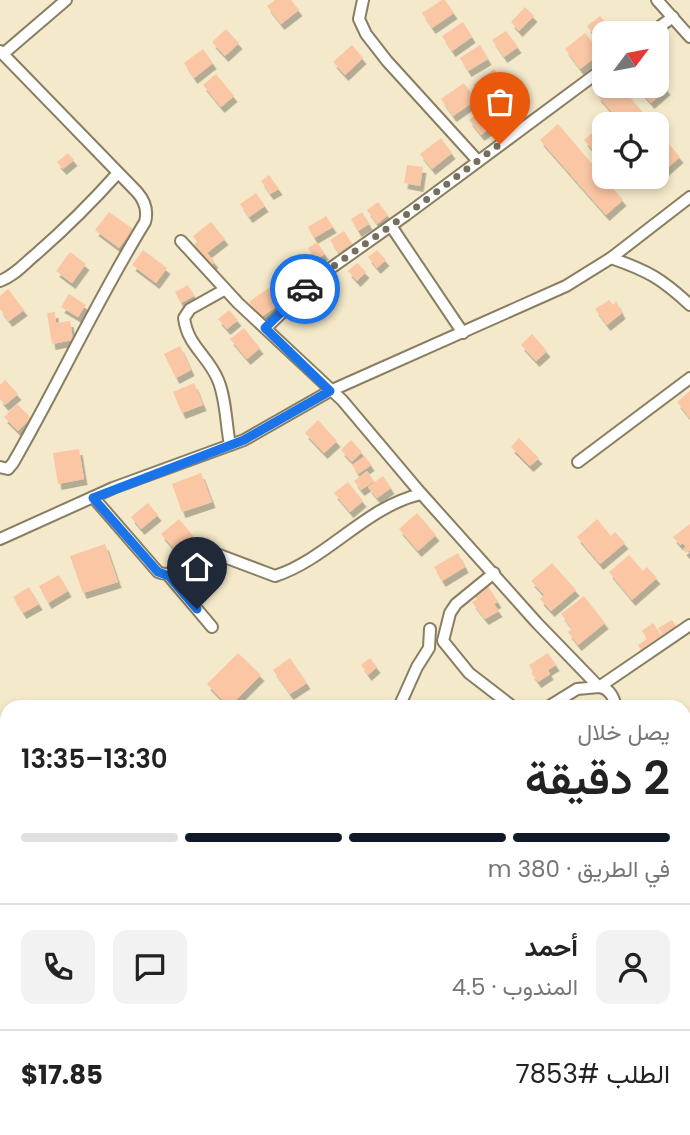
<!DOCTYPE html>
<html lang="ar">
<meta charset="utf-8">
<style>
:root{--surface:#fff;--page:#f2f2f2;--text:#222;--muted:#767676;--line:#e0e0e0;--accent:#111827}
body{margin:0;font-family:Poppins,Vazirmatn,sans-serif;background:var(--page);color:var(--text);direction:rtl;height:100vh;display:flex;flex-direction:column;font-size:26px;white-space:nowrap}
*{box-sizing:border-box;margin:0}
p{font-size:23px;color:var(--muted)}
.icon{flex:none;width:38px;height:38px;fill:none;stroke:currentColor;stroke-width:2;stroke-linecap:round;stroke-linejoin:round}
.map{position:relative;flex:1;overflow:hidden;direction:ltr}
.drawer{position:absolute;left:0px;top:700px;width:691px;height:436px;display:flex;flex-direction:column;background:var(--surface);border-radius:21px 21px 0 0;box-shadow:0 4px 10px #0003;direction:rtl}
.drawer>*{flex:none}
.needle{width:46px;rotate:58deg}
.buttons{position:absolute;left:592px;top:21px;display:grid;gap:14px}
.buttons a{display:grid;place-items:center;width:77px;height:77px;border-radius:14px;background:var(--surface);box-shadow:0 4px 10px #0003;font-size:35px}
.pin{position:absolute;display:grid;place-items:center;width:60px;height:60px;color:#fff;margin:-72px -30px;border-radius:50% 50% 50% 0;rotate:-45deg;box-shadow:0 0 7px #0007}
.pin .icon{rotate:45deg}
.courier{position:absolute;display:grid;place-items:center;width:70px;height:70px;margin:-35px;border:5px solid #1a73e8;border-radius:50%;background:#fff;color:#222;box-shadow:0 2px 9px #0007}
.headline em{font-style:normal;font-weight:600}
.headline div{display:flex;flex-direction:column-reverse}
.headline{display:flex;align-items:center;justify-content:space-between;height:119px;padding:0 21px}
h1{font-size:46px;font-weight:600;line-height:52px}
.bar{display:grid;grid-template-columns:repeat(4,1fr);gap:10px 7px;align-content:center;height:84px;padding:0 21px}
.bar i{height:9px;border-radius:5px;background:var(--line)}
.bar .current{background:var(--accent)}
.bar p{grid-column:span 4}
.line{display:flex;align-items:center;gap:18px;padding:0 21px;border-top:2px solid var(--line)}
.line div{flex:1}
.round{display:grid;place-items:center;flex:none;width:74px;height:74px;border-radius:14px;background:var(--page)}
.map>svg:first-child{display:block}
</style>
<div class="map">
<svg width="690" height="1135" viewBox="0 0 690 1135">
<defs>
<filter id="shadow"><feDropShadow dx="3.5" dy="6" stdDeviation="0" flood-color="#0004"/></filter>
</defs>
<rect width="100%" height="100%" fill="#f4e9ca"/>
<g fill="#fbc6a4" filter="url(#shadow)">
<path d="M275,0H291L299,10L281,24L267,6Z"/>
<path d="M442,0H445L454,13L432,28L422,13Z"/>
<path d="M525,7L534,16L519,31L511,22Z"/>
<path d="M600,16L615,33H604V46L587,26Z"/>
<path d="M463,22L472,37L452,51L442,36Z"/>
<path d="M226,29L239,43L225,56L212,42Z"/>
<path d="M506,31L518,47L504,57L492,40Z"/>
<path d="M585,33L601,53L580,69L565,49Z"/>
<path d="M352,45L363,58L345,75L333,62Z"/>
<path d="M480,45L488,59L468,71L460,58Z"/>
<path d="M203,49L213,63L194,78L184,63Z"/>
<path d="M494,69L502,79L481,95L473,85Z"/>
<path d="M216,74L234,96L221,107L203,85Z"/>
<path d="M656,76L667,89L651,103L636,86H656Z"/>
<path d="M464,83L476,100L453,116L441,99Z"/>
<path d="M608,86H620L653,124H622L597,95Z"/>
<path d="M485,108L497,123L481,135L469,120Z"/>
<path d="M558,124L623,200L606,215L540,140Z"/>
<path d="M601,125L604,129V158L602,160L584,140Z"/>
<path d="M656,129L680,157L663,172L656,165Z"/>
<path d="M441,138L452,153L432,169L420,154Z"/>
<path d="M68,153L74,160L63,169L57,162Z"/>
<path d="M407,165L423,167L420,186L404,183Z"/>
<path d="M269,175L279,189L270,194L261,181Z"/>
<path d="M256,193L265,206L249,217L240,204Z"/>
<path d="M378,202L388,215L377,224L367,210Z"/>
<path d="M109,212L133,229L119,248L95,230Z"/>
<path d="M362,212L369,224L358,231L351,219Z"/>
<path d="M326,216L333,227L314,238L308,227Z"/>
<path d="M211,222L225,239L207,253L215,262L208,268L191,247L197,242L193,236Z"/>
<path d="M344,231L352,244L339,253L330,240Z"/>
<path d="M317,242L325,254L316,260L308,248Z"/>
<path d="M143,250L167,268L156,283L132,265Z"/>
<path d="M377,250L386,260L377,268L368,257Z"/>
<path d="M70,252L86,264L72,283L56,271Z"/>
<path d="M357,263L366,272L357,281L348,271Z"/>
<path d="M188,285L194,296L181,303L175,292Z"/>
<path d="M273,285L285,300L260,318L249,302Z"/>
<path d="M8,289L24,310L9,321L0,309V296Z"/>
<path d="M69,294L86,305L78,317L61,307Z"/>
<path d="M609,300L613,305L616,301L622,313L607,325L595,309Z"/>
<path d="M229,310L238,320L227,329L218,319Z"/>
<path d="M55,312L56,323L70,321L73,340L52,344L47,313Z"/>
<path d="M244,328L260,348L247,359L230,339Z"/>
<path d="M532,334L547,351L536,361L521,345Z"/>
<path d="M180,346L191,370L176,378L164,354Z"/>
<path d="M5,380L18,394L5,405L0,399V385Z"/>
<path d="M194,383L203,405L182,413L173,392Z"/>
<path d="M690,391V418L677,402Z"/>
<path d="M17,404L31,418L18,431L4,417Z"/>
<path d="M318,420L337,441L324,453L305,433Z"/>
<path d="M519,438L539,458L530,466L511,447Z"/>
<path d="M351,440L362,452L352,462L341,450Z"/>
<path d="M79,449L84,479L58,484L53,453Z"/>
<path d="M365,456L371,465L358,474L352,465Z"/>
<path d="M367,471L374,481L361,490L354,481Z"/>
<path d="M201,473L212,502L182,512L172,484Z"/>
<path d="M383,476L391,488L377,498L368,487Z"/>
<path d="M348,482L363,501L350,512L334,493Z"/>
<path d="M148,503L158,515L141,529L131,517Z"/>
<path d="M417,513L436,535L418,551L399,529Z"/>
<path d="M179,519L201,545L184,560L161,534Z"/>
<path d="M597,519L611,536L615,532L625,543L600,564L577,537Z"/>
<path d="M690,524V550L686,553L683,549L686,547L683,543L680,545L673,537Z"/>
<path d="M105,544L118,582L83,593L70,556Z"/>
<path d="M458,553L465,567L442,581L434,567Z"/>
<path d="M629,555L643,571L647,567L657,578L632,600L609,572Z"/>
<path d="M552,563L576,590L551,611L540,599L544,595L531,581Z"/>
<path d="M59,575L68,591L48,603L39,586Z"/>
<path d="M488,586L498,602L494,604L499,611L485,619L472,602L477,599L474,595Z"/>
<path d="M29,587L39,604L23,613L13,597Z"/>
<path d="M584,596L605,623L578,645L568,632L572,629L561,614Z"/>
<path d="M672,620L676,626L663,635L658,628Z"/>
<path d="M653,623L662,636L641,650L638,645L647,639L642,631Z"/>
<path d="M238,653L261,675L229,707L207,684Z"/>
<path d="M548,653L556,665L548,670L550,674L538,682L531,673L533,672L529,665Z"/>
<path d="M290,658L307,683L290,694L273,670Z"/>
<path d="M370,658L377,667L368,675L361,665Z"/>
</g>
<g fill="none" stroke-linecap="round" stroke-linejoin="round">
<defs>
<g id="minor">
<path d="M363,0L359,19L366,34L387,61L478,161"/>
<path d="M657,0L690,37"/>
<path d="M651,33L673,17"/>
<path d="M0,51L137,192C145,201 148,211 145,222C97,300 59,383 13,463L8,469L0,467"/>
<path d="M3,54L66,0"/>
<path d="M391,226L463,333"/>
<path d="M181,241L238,303L342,400L418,490L537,623L599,687C610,688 614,698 616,707"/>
<path d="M611,258C648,271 661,278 690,305"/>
<path d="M0,281C14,276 24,264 35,255C65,229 92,202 118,173"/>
<path d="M224,290L190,309L184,318C188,347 208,355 218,380C226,398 226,425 230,445"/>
<path d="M266,328L321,275L406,215L604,68"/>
<path d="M578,462L690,378"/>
<path d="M93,497L158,572C177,581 196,558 214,553L275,576C329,558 365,507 421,494"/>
<path d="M0,539L113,488L244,440L330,391L566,286L611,258L690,197"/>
<path d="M494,573L456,604L450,613L443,641L469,673L513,707"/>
<path d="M169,576L212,627"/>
<path d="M399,707L417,667L429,648L430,629"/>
<path d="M548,707L577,689L599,687L690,625"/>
<path d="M684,793L690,800"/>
<path d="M0,949L7,956"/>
<path d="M507,1129L509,1135"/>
<path d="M150,1135L157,1129"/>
<path d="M409,1135L416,1129"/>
</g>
</defs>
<use href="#minor" stroke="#887e62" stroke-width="14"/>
<use href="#minor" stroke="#fff" stroke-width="10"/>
</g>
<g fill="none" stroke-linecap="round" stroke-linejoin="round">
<path stroke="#756f5c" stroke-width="7" stroke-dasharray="0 12.6" d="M305,289L321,275L406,215L500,144"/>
<path stroke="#1a73e8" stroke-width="9" d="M197,609L169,576L158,572L93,498L244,440L330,391L265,328L305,289"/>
</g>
</svg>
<div class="buttons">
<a><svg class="needle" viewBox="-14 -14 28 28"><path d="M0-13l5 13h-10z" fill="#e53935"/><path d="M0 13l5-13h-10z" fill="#767676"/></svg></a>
<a><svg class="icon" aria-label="locate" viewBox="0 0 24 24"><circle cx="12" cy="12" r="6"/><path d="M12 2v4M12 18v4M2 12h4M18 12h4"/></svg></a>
</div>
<div class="pin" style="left:500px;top:144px;background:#ea580c"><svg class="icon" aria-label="bag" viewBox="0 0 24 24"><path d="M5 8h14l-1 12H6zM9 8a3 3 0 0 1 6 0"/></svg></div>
<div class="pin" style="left:197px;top:609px;background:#1f2937"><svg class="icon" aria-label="home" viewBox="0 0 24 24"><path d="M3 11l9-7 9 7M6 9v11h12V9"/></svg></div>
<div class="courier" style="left:305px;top:289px"><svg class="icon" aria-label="car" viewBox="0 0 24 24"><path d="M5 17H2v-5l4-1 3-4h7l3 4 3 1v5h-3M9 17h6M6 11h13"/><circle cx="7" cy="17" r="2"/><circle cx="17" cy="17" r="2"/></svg></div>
<section class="drawer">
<div class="headline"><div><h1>2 دقيقة</h1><p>يصل خلال</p></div><em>13:30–13:35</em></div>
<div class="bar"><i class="current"></i><i class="current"></i><i class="current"></i><i></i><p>في الطريق · 380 m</p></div>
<div class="line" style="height:126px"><a class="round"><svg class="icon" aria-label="person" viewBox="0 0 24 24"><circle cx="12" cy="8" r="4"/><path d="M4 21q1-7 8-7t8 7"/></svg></a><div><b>أحمد</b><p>المندوب · 4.5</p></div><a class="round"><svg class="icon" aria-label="chat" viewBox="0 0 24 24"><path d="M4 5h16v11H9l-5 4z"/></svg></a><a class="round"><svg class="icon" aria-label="phone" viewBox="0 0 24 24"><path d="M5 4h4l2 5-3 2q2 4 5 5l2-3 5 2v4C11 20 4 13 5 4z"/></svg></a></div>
<div class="line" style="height:91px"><div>الطلب #7853</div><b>$17.85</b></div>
</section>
</div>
